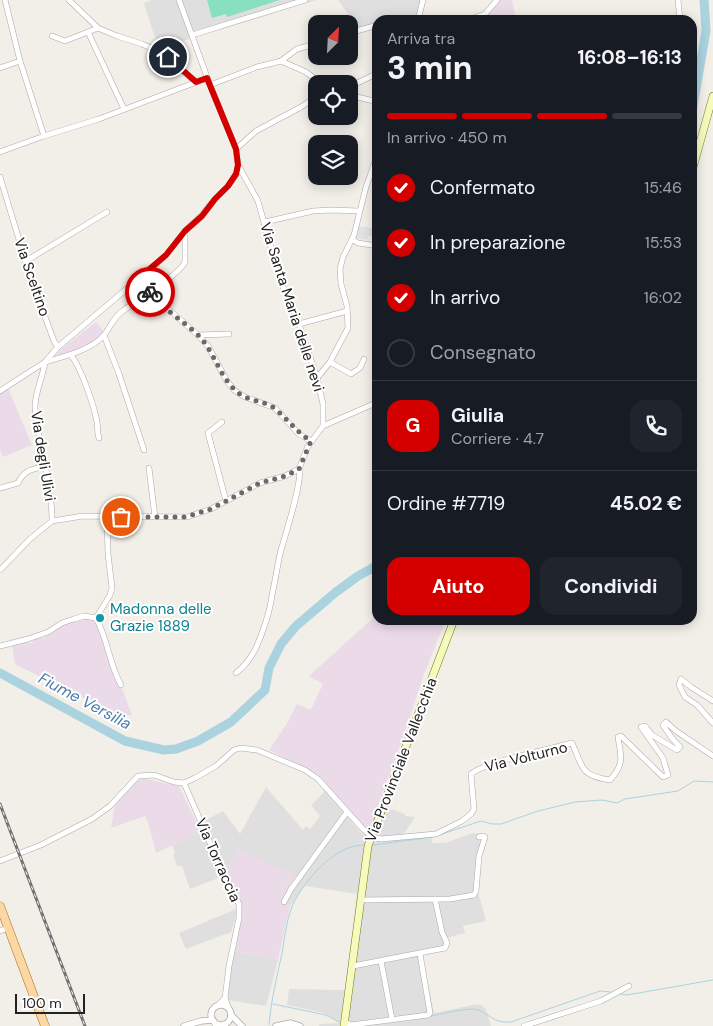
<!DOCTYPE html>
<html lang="it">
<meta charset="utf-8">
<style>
:root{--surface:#171b24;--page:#20242c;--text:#f1f3f6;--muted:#9ea1a6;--line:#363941;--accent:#d40000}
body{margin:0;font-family:"DM Sans",sans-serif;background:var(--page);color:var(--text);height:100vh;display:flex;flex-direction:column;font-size:19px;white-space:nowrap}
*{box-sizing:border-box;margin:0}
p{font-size:16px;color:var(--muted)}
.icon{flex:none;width:28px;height:28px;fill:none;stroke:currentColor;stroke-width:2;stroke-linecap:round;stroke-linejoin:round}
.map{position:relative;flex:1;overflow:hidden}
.details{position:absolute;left:372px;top:15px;width:325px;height:610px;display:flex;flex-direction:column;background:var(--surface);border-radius:15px;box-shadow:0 2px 12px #0003}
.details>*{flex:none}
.needle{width:32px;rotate:24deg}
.buttons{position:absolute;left:308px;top:15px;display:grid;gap:10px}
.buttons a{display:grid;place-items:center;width:50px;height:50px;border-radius:10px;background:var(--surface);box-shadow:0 2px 12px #0003;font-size:25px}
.scale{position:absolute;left:15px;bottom:12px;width:70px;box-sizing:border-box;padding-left:5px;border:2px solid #222;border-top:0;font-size:14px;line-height:18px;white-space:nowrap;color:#222;-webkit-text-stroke:4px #fff;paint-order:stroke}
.pin{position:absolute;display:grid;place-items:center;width:42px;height:42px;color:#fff;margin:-21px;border:2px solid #fff;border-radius:50%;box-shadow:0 1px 5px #0007}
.courier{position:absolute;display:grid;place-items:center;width:50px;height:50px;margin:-25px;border:4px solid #d40000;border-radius:50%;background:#fff;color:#222;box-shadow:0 1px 6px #0007}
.summary em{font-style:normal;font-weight:700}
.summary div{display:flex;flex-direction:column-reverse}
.summary{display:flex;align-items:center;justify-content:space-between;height:85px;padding:0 15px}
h1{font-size:32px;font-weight:700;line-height:38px}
.bar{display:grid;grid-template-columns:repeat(4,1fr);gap:8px 5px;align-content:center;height:60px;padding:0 15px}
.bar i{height:6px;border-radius:4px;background:var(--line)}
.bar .selected{background:var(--accent)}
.bar p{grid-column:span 4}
.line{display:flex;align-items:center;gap:12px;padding:0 15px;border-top:1px solid var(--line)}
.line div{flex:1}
.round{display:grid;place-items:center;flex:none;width:52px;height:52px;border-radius:15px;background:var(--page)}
ol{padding:0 15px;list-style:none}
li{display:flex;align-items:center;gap:15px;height:55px}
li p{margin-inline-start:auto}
li .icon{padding:5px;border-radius:50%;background:var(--accent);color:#fff;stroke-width:4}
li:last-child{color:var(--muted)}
li i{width:28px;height:28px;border:2px solid var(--line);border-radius:50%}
.action{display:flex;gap:10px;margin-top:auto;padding:10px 15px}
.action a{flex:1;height:58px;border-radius:15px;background:var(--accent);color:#fff;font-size:20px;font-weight:700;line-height:58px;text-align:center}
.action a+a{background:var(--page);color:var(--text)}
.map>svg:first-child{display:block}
</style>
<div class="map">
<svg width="713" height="1026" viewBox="0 0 713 1026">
<rect width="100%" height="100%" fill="#f2efe9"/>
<g fill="#e0dfdf">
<path d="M152,0H317L160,48L152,29L144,3Z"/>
<path d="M338,0H420V4L416,20H378L377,24L358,28Z"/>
<path d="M266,787L303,830L306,826L310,829L320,816L311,805L325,791L363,835L370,827L378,805L405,814V816L415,817L403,835L431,831L432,843H445L473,833L483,834L477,889L486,921L463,926L465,933L446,938L450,946L444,950L422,955L434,1013L477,1004L481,1005L486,1009L491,1026H318L321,1024L340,1023L324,1013L287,1005L289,989L341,990L345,989L357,894L305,886L290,906L280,904L287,888L296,876L226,875L190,889L182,866H177L173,854L175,852L172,845L199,833L200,830L198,824L223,811L240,834Z"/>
<path d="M236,909V916L231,932L186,949L179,933Z"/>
<path d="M234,951L278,960L266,1006L228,1000L230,970Z"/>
</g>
<g fill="#ebdbe8">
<path d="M500,0H512L516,20H472L489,13Z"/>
<path d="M96,322L104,332L101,335L90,344L67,354L59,356L57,354L61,349Z"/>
<path d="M8,388L32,445L3,457L0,450V393Z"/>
<path d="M377,611L378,620H446L424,674L403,738L370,827H364L318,774L269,750L286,725L297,704L310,710L313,705L323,684L309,676L372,619Z"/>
<path d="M90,618L99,627L115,679L123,691L132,715L126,716L89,701L15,664L12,645L24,642L32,643L34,639L43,638L56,631L61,625Z"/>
<path d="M141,779H147L179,786L200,830L199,833L156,853L149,826L145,816L111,828L115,803L134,782Z"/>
<path d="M237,849L296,875L287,888L280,904L290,906L278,960L234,951L240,902L226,875Z"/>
</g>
<path fill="#88e0be" d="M207,0H280L227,17L226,14L212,18Z"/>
<path fill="#e2e2e2" d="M358,226L377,229L374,237L368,236L367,240L356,238Z"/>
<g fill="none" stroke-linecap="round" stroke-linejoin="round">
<g stroke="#aad3df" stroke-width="1">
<path d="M373,845L433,837L481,821L492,824H501L538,811L575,802L602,800L617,803L625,799L678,791L694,781L713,782"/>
<path d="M620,994L627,995L713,980"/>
<path d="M273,1004L326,1015L339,1022"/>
<path d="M413,1019C433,1017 452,1010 472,1009C487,1009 490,1024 511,1022L600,991L611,992"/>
<path d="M269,1025C271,1000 277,977 282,953C285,936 287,915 295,900C309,876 335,845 364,845"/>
</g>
<g stroke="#aad3df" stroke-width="9">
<path d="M692,112L706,31L704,0"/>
<path d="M0,673L125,741L164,750L176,749L198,741L231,722L265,690L269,668L281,644L296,626L336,592L358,576L378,565"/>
</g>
<defs>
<g id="minor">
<path d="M5,0L20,61L44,136"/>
<path d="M69,0L98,28L117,36L142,44L160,52L196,82"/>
<path d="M678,0L680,20"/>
<path d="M418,20L423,0"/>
<path d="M468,20L485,14L497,0"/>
<path d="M88,32L124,109"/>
<path d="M349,33L378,25"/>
<path d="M192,35L305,0"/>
<path d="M52,36L65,41L98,28"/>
<path d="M281,61L306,72L322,84"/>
<path d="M0,68L20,61"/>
<path d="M210,85L257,67L281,61L297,49L316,44"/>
<path d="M349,87L378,73"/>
<path d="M349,95L378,102"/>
<path d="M236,149L256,131L301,107L316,97"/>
<path d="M0,152L44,136L99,119L207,78"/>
<path d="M0,177L31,279L54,341L58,347"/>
<path d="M265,222L313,211L331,210L359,211"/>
<path d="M185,231V262"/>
<path d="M352,239L358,243L378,246"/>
<path d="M26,261L107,212"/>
<path d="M138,279L154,297L198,335L208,346L227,381L234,390L245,397L275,408L299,434L311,441"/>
<path d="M299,324L347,311"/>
<path d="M104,335L119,374L144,450"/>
<path d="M198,335L229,334"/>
<path d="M71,355C81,368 94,405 97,422C98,428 97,433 99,438"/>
<path d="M330,362L351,374L360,368L364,359"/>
<path d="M317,378L330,362L348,328L347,306L341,284L340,269L343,257L354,235L366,187L378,153"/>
<path d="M0,391L45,362L58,347L157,263L166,255L185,231L202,215L215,199L228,186L237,174L238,165L236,149L210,85L179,0"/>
<path d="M222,422L208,433L226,501"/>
<path d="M323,426L378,402"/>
<path d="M149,468L155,517"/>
<path d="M0,488L18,483C25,469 31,470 46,466"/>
<path d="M52,521C52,502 49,483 45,464C41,445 36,427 35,407C35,392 43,377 45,362C63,357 92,350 104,335C111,327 113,317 123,311C140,297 171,281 184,264"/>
<path d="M0,570L30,539L52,521L83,516L187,517L211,509L260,483L285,476L299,469"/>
<path d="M96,618C108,639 109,664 121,685"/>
<path d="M0,646L28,639L48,632L62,623L74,619L84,616L96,618L110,595L112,588L108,554L107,517"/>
<path d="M236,673C244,667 250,659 255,650C262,635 270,612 272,595C275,582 277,568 280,554C284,538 303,482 299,469L308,446L323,426V404L317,378L299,324L280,280L258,201L238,165"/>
<path d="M713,701L691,687L681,679L679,685L685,697L697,705L713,723"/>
<path d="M184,783L224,875L239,904V918L229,966L225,998L229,1009"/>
<path d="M0,861L41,845L92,819L110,806L138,776L154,775L174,782L184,783L195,778L216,766L234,750L240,748L257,750L305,770L318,779L363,829L372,837L381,839L436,834L462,821L471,814L474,809L471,774C482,763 553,748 572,743C583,767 580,776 610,780C625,763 621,757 618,737L621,736L663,777L668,775L663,758L641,727L645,726L652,735L677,750L680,747L671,737L663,725L666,722L676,731L713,756"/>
<path d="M361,900L450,899L474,895L476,891L479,856L485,837L483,836L479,837"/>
<path d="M284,902L291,889L347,812"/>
<path d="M0,931L8,928"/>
<path d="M381,961L392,1019"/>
<path d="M353,966L445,948L447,943L442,932L435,899"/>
<path d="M217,1006L225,998"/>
<path d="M345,1022L351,1025L428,1015L430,1013L420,954"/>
<path d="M215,1023V1026"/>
<path d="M223,1026L224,1024"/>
<path d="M524,1026L601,1001L629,986"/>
</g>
<g id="tertiary">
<circle cx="221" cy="1015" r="10"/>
<path d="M231,1015L242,1026"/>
<path d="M184,1026L201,1021L213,1020"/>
<path d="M276,1026L291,1023L300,1026"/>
</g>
<g id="secondary">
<path d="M692,171L713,96"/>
<path d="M344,1026L368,846L454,620"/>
</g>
<path id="primary" d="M0,906L45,1026"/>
</defs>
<use href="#minor" stroke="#a9a9a9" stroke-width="6"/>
<use href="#tertiary" stroke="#a9a9a9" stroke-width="7"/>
<use href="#secondary" stroke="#707d05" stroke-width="8"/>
<use href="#primary" stroke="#a06b00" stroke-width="9"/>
<use href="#minor" stroke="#fff" stroke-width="5"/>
<use href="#tertiary" stroke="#fff" stroke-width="5.5"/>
<use href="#secondary" stroke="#f7fabf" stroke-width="7"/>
<use href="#primary" stroke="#fcd6a4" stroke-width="8"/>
<defs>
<path id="rail" d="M0,804L85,1026"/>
</defs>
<use href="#rail" stroke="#707070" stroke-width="3"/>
<use href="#rail" stroke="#fff" stroke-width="1" stroke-dasharray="4" stroke-linecap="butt"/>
</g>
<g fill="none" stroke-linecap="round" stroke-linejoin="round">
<path stroke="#6b6a68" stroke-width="5" stroke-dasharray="0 9" d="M121,517H186L211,509L260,483L285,476L299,469L311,441C296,432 288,419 274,408C264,400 246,402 234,389C218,373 214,351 198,335C182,320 163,309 150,292"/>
<path stroke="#d40000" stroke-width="6" d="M150,292L138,279L166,255L185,231L202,216L215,199L228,186L236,174L238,165L236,149L207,78L196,82L168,57"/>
</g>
<circle fill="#0f9aa8" stroke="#fff" stroke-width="2" cx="100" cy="618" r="5"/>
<g text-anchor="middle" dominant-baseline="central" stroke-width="4" stroke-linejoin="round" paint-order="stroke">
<g font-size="15" fill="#222" stroke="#fff">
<text transform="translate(32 277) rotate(71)">Via Sceltino</text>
<text transform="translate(292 307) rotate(72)">Via Santa Maria delle nevi</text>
<text transform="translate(43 456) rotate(81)">Via degli Ulivi</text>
<text transform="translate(526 757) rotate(-14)">Via Volturno</text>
<text transform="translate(401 760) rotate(-69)">Via Provinciale Vallecchia</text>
<text transform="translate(218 860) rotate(66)">Via Torraccia</text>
</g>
<g font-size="15" fill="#0d838f" stroke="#fff" text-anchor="start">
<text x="110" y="609">Madonna delle<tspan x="110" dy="17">Grazie 1889</tspan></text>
</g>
<g font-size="16" font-style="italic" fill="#4a7aab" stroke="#fff">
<text transform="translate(85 701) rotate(28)">Fiume Versilia</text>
</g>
</g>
</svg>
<div class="buttons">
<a><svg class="needle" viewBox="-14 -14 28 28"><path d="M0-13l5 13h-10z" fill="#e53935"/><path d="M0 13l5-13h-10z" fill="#9ea1a6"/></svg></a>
<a><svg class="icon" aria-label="locate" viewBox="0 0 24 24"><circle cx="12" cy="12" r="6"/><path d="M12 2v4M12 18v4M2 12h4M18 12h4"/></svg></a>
<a><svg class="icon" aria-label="layers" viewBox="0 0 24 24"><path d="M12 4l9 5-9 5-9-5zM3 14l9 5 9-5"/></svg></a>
</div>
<div class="scale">100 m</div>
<div class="pin" style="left:121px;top:517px;background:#ea580c"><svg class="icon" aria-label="bag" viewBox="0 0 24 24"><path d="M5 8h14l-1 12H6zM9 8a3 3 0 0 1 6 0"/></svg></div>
<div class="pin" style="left:168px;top:57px;background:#1f2937"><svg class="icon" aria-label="home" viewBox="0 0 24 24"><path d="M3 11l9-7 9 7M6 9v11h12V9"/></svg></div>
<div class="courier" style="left:150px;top:292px"><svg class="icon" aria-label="bike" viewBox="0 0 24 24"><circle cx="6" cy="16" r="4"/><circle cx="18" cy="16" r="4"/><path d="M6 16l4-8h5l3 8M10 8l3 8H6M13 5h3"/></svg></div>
<section class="details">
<div class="summary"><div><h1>3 min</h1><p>Arriva tra</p></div><em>16:08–16:13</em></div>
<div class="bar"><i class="selected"></i><i class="selected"></i><i class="selected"></i><i></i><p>In arrivo · 450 m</p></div>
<ol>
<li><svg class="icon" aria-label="check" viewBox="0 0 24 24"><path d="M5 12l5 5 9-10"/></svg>Confermato<p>15:46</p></li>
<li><svg class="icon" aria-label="check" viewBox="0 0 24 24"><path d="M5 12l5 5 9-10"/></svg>In preparazione<p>15:53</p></li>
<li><svg class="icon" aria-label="check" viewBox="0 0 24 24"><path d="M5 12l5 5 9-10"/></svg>In arrivo<p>16:02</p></li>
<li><i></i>Consegnato</li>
</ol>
<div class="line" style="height:90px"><b class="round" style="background:var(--accent);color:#fff">G</b><div><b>Giulia</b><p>Corriere · 4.7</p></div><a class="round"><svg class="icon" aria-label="phone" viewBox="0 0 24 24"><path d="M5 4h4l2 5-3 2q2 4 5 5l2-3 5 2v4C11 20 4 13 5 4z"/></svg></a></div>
<div class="line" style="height:65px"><div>Ordine #7719</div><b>45.02 €</b></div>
<div class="action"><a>Aiuto</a><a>Condividi</a></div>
</section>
</div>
